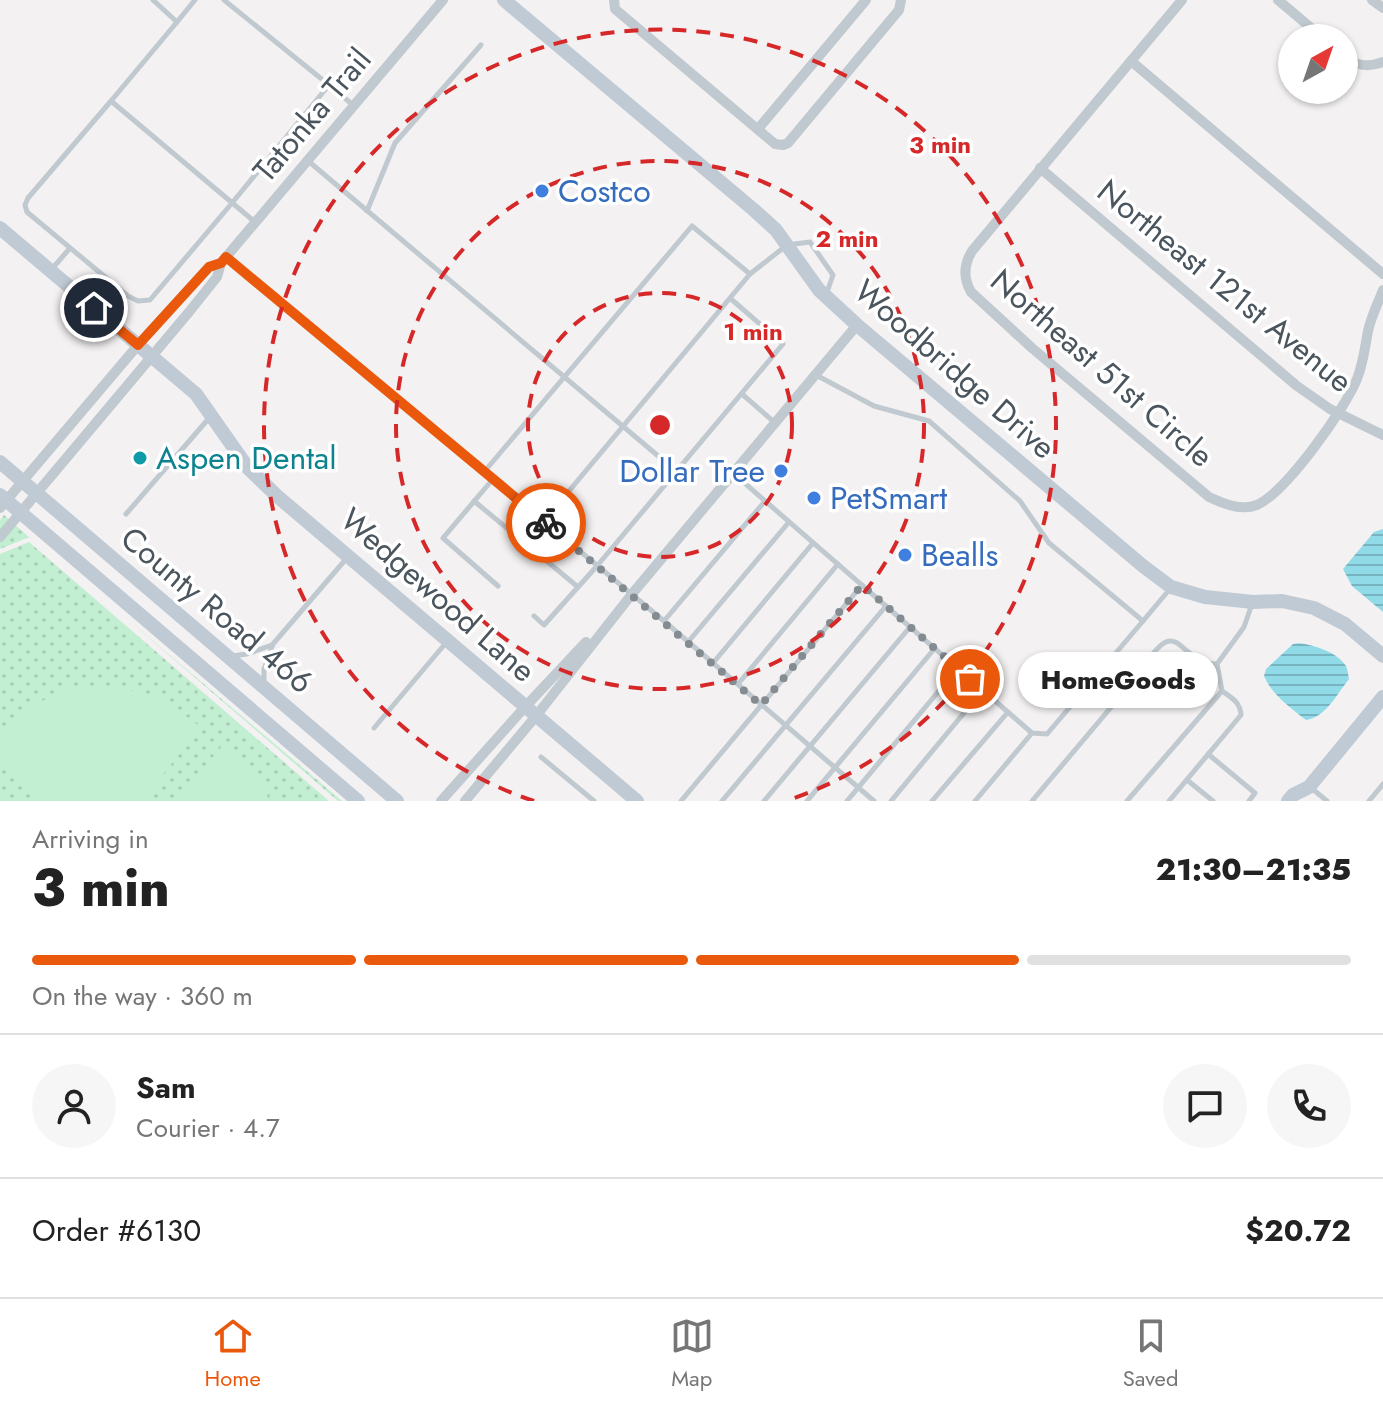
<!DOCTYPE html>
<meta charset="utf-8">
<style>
:root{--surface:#fff;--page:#f6f6f6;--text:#222;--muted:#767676;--line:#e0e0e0;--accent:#ea580c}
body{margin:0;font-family:Jost,sans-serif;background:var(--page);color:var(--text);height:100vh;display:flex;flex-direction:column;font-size:30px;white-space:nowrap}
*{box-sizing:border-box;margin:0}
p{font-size:26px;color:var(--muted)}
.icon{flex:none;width:44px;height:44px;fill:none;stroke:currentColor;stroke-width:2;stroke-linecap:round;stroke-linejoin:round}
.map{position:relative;height:801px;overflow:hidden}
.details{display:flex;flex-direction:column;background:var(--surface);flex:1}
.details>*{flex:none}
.needle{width:52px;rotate:40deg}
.buttons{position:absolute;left:1278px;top:24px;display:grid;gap:16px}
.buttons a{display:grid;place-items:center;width:80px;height:80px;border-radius:50%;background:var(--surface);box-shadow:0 2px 6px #0004;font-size:40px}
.pin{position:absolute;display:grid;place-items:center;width:68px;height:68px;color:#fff;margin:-34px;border:4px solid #fff;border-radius:50%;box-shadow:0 2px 8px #0007}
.courier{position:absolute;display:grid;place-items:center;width:80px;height:80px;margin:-40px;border:6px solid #ea580c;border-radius:50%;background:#fff;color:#222;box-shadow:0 2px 10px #0007}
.bubble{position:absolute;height:56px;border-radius:28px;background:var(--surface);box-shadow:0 2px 6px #0004;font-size:26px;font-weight:800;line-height:56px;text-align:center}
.overview em{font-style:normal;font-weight:800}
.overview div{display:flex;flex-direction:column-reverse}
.overview{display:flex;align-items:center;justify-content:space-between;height:136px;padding:0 32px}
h1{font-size:52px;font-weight:800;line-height:60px}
.bar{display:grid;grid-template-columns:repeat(4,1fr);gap:12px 8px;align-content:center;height:96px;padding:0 32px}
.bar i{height:10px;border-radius:6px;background:var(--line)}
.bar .active{background:var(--accent)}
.bar p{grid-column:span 4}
.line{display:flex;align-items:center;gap:20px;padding:0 32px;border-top:2px solid var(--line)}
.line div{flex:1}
.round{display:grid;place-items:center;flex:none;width:84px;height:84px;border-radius:42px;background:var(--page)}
.tab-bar{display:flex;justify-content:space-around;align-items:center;height:112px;border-top:2px solid var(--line);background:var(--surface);font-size:22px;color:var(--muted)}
.tab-bar a{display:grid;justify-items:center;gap:4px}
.tab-bar .active{color:var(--accent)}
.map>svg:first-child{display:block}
</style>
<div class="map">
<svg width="1383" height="801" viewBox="0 0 1383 801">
<defs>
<pattern id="park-dots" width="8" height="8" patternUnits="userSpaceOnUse" patternTransform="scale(2)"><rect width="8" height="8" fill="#c2eed1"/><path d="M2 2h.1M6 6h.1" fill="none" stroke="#a8ceb6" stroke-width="1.8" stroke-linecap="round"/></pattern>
<pattern id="water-rules" width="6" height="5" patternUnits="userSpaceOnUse" patternTransform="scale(2)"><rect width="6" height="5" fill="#91dbe9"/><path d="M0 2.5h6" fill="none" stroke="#78b4c0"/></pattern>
</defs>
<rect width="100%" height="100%" fill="#f3f1f1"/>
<g fill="url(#park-dots)">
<path d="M4,515L30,538H27L0,549V520Z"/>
<path d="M29,542L329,801H0V554Z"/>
<path d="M127,619L342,801H338Z"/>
</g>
<g fill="#c2eed1">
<path d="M78,685L127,689L163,700L201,727L142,801H45L0,758V731L26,708Z"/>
<path d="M222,746L264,786L269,801H175Z"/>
</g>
<g fill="url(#water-rules)">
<path d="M1383,529V612L1352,586L1343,569L1374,532Z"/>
<path d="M1299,643C1314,645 1337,652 1346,666C1348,670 1348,675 1349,679C1337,694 1326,717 1306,720C1291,708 1272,695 1264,676L1266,669L1293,644Z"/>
</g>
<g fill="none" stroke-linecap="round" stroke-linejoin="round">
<g stroke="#c0c9cf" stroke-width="5">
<path d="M153,0L177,22L195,0"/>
<path d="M224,0L329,85"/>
<path d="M111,101L177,22"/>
<path d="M307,160L676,471"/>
<path d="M367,211L395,143L481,45"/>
<path d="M255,222C207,182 159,141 111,101L28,198L25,205L27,212L128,296L138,301L150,300L232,203L329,85L353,105"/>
<path d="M226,257L664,621L874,801"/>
<path d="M51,270L70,248"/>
<path d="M816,375L874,406L929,421L1020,501L1049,543L1143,621L1169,590"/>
<path d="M742,394L774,422"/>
<path d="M484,472L692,226L750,274"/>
<path d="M733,473L1032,733L1047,734L1143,621"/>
<path d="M493,479L443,538L498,586"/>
<path d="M474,501L578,587"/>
<path d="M126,514L210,417"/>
<path d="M544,521L750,274L787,245L810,242L833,275L826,295"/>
<path d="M534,616L544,625L597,566L783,344L731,299"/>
<path d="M664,621L765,501"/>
<path d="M688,642L789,522"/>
<path d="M232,656L247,654L272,645"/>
<path d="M713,663L813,543"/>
<path d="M264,684V669L273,644L346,559"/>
<path d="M738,684L838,564"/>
<path d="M374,728L445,644"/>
<path d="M1208,754L1255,793L1249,801"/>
<path d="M541,757L594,801"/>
<path d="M1187,780L1213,801"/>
<path d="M1310,787L1327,801"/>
<path d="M681,801L862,585"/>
<path d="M722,801L886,606"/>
<path d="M764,801L910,627"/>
<path d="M807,801L935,648"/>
<path d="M847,801L958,668"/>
<path d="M891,801L983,690"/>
<path d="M932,801L1008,712"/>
<path d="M975,801L1032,733"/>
<path d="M1032,801L1139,674C1180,607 1174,662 1217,664"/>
<path d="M1127,801L1222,691L1217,664L1244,627L1252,604"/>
<path d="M1169,801L1241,715C1240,702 1232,698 1222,691"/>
<path d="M1369,801L1383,784"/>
</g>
<g stroke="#c0c9cf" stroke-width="10">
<path d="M614,0L615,9L775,144L783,145L788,143L899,10L901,0"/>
<path d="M1182,0L972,251C964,264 963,278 971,292L1032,348L1209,497C1224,504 1241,511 1257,505C1286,492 1345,409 1357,379C1363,364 1365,347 1368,331C1371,317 1378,303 1383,290"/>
<path d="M1278,0L1323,38"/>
<path d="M1372,0L1383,8"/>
<path d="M1344,56C1356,66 1368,68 1383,62"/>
<path d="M1131,61L1383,274"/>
<path d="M758,129L866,0"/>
<path d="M1040,168L1297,386L1330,409L1383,435"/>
<path d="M0,508L138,345L209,267L221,263"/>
<path d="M0,537L189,312L217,277L221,263L443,0"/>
<path d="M441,801L525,707L586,642"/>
<path d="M465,801L536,716L632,594L857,325"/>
</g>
<g stroke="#c0cad4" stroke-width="14">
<path d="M504,0L754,210L776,230L819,290L857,325L1143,566L1171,587L1205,597L1253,602L1282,601L1314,608L1345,624L1383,656"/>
<path d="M0,228L196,394L248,468L277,496L637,801"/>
<path d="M0,462L397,801"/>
<path d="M0,495L358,801"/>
<path d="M1288,801L1293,795L1309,787L1383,697"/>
</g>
</g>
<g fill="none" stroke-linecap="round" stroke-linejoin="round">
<path stroke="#858c91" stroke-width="8" stroke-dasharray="0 14.4" d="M546,523L761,705L862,585L970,679"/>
<path stroke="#ea580c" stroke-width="10" d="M94,308L138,345L209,267L221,263L226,257L546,523"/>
</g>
<g fill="none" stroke="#d62828" stroke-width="4" stroke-dasharray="14 10">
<circle cx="660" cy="425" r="132"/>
<circle cx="660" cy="425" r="264"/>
<path d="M534 801A396 396 0 1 1 786 801"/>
</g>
<g fill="#3f7fe0" stroke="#fff" stroke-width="3">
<circle cx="542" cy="191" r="8"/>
<circle cx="781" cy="471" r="8"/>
<circle cx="814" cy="498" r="8"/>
<circle cx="905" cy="555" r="8"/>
</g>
<circle fill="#0f9aa8" stroke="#fff" stroke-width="3" cx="140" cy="458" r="8"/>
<g text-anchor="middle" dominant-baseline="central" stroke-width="7" stroke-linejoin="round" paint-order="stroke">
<g font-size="32" fill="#4a555e" stroke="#fff">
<text transform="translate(312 115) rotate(-50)">Tatonka Trail</text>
<text transform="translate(1225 286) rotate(39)">Northeast 121st Avenue</text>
<text transform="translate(1102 368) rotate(41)">Northeast 51st Circle</text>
<text transform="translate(955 369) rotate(41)">Woodbridge Drive</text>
<text transform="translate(438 595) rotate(41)">Wedgewood Lane</text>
<text transform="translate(217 610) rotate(40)">County Road 466</text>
</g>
<g font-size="32" fill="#366cbe" stroke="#fff" text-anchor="start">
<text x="558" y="191">Costco</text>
<text x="765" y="471" text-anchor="end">Dollar Tree</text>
<text x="830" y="498">PetSmart</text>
<text x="921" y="555">Bealls</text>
</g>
<g font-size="32" fill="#0d838f" stroke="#fff" text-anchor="start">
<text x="156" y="458">Aspen Dental</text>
</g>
</g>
<circle cx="660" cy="425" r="12" fill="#d62828" stroke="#fff" stroke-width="4"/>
<g font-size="24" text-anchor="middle" font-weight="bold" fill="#d62828" stroke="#fff" stroke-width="7" stroke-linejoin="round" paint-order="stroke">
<text x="940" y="153">3 min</text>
<text x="847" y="247">2 min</text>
<text x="753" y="340">1 min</text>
</g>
</svg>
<div class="buttons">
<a><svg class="needle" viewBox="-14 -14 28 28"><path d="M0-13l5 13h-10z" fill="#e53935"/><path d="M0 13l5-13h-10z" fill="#767676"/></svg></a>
</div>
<div class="pin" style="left:970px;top:679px;background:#ea580c"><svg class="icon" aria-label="bag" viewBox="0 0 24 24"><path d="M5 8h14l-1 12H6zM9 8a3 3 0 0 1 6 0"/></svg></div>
<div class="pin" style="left:94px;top:308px;background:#1f2937"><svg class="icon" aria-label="home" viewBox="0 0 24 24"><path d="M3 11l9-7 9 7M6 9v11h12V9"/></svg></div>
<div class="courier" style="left:546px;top:523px"><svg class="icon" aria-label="bike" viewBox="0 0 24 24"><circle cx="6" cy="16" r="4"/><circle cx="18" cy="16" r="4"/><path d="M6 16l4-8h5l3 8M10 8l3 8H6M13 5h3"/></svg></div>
<div class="bubble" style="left:1018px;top:652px;width:200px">HomeGoods</div>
</div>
<section class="details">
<div class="overview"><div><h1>3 min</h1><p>Arriving in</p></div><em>21:30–21:35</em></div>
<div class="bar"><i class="active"></i><i class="active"></i><i class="active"></i><i></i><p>On the way · 360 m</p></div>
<div class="line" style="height:144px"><a class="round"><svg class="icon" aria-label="person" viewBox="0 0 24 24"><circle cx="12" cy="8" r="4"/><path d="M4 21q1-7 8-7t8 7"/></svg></a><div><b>Sam</b><p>Courier · 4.7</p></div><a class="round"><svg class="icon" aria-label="chat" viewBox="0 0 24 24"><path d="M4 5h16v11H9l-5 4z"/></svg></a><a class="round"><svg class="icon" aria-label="phone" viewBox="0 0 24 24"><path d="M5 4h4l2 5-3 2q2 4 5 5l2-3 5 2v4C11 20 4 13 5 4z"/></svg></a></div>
<div class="line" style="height:104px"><div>Order #6130</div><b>$20.72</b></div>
</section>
<nav class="tab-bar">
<a class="active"><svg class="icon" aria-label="home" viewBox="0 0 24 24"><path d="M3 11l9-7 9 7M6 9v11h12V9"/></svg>Home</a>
<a><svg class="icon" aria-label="map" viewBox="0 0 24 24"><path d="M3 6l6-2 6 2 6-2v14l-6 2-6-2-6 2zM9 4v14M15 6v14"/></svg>Map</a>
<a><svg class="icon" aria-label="saved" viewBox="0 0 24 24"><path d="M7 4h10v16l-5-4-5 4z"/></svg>Saved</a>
</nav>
